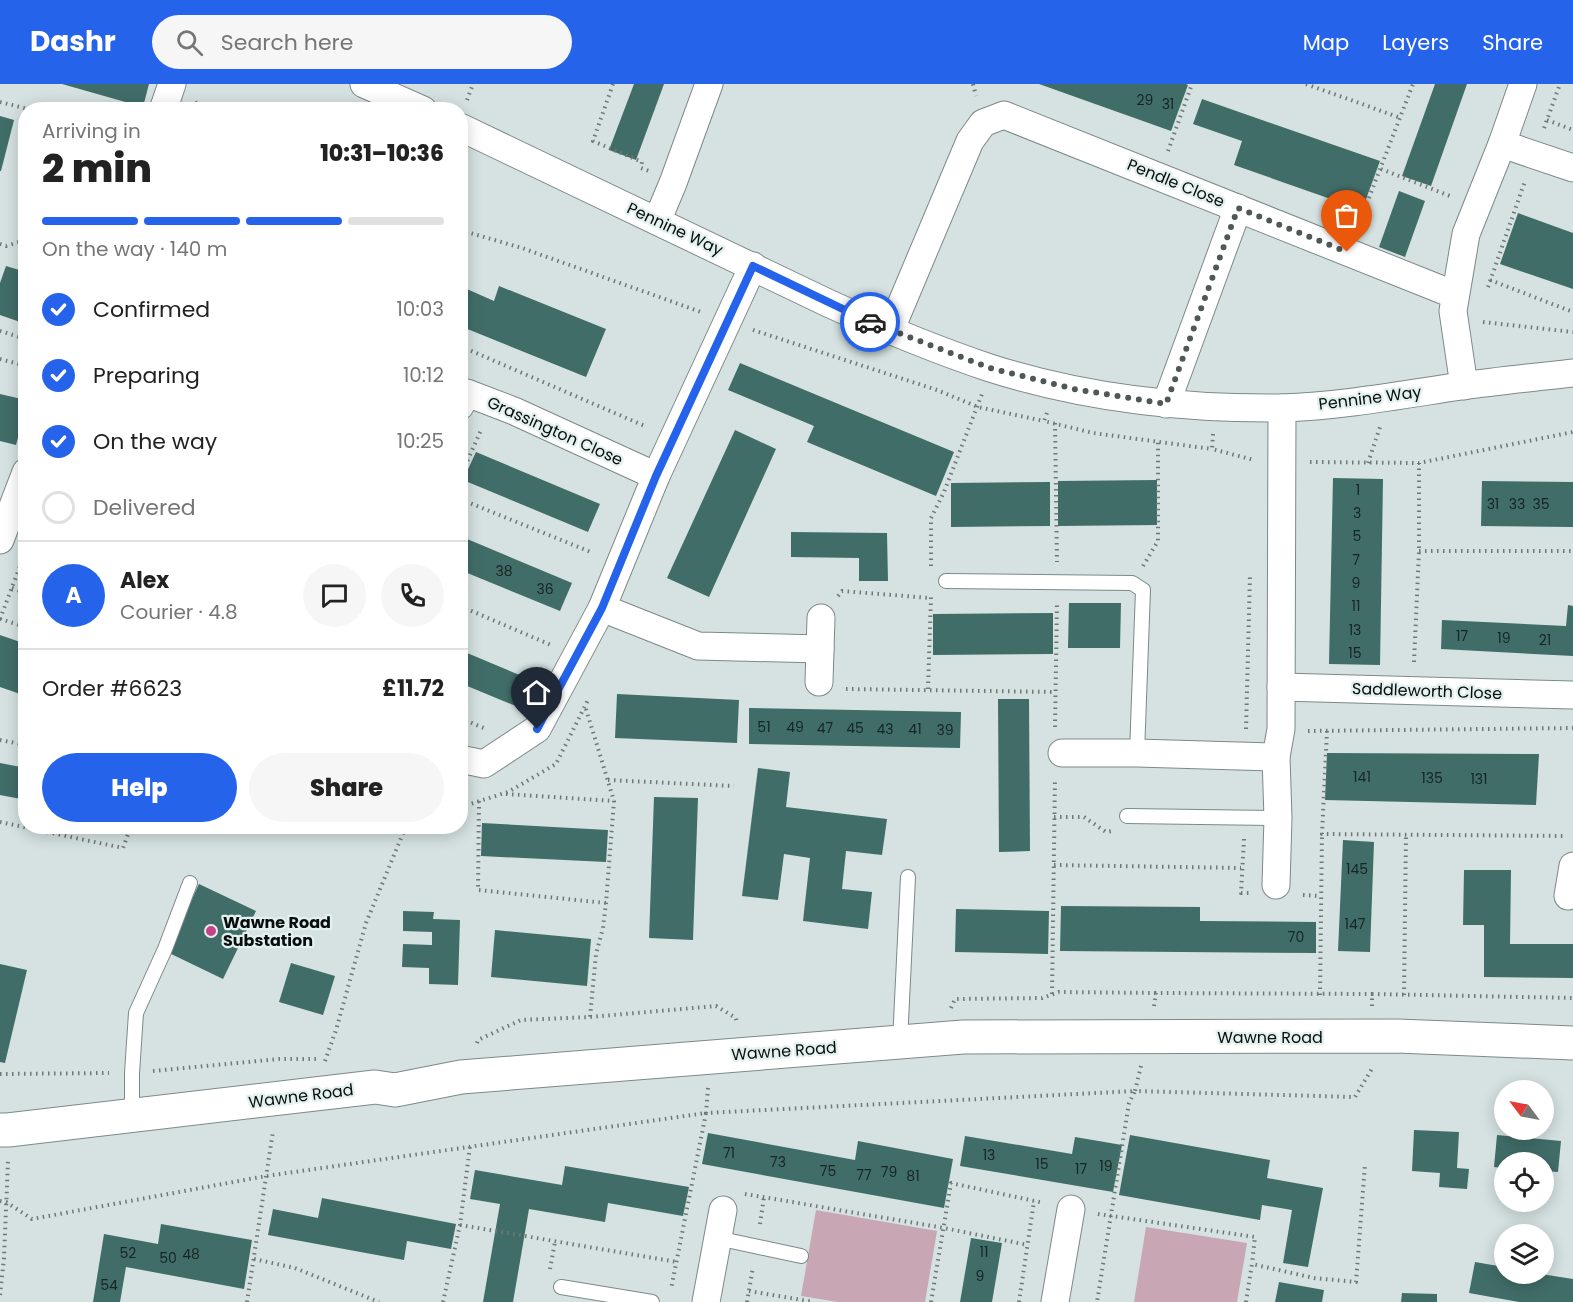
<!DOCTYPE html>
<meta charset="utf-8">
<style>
:root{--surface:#fff;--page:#f6f6f6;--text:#222;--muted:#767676;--line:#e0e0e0;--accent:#2563eb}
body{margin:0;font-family:Poppins,sans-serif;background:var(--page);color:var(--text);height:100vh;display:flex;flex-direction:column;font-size:22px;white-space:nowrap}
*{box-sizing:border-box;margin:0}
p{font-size:20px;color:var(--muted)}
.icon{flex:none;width:33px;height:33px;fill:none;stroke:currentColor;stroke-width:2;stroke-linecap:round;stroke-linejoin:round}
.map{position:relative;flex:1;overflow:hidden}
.side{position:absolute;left:18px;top:18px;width:450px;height:732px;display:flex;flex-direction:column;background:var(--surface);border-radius:24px;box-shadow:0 3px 15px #0003}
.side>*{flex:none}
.needle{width:39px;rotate:302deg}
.buttons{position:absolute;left:1494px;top:996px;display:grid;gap:12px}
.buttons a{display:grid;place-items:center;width:60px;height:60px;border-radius:50%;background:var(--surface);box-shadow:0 3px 15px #0003;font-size:30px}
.pin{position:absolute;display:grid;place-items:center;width:51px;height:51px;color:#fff;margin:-62px -26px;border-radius:50% 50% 50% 0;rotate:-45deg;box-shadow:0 0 6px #0007}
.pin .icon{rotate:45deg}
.courier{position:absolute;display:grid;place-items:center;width:60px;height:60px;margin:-30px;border:4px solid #2563eb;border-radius:50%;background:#fff;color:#222;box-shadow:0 2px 8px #0007}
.summary em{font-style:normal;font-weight:800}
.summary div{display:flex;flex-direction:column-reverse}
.summary{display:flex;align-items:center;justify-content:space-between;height:102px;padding:0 24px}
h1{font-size:39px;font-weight:800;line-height:45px}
.bar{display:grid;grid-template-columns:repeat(4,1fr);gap:9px 6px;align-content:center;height:72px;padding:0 24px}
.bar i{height:8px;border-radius:4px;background:var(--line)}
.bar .on{background:var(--accent)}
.bar p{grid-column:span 4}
.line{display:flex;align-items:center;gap:15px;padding:0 24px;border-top:2px solid var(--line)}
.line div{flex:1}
.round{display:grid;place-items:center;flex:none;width:63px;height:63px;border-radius:32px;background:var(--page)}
ol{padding:0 24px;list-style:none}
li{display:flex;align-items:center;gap:18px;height:66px}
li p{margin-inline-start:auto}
li .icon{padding:6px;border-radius:50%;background:var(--accent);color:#fff;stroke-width:4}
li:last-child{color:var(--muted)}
li i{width:33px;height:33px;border:3px solid var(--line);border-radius:50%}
.primary-button{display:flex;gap:12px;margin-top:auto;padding:12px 24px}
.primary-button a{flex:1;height:69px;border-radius:36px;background:var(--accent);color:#fff;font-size:24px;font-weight:800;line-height:69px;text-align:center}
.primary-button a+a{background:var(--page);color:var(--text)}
header{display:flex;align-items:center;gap:36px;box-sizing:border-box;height:84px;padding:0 30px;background:var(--accent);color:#fff}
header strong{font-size:28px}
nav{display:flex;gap:33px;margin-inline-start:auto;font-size:21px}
.search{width:420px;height:54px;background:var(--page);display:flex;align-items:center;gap:15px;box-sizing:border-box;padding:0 21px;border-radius:33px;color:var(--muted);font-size:22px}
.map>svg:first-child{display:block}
</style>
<header>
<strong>Dashr</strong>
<div class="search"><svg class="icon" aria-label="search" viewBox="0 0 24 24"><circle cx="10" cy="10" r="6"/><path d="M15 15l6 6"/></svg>Search here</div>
<nav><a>Map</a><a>Layers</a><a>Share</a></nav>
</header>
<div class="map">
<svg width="1573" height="1218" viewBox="0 0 1573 1218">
<rect width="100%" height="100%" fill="#d5e2e1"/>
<g fill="#c8a6b4">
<path d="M816,1126L937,1147L925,1218H838L801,1212Z"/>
<path d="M1146,1143L1247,1159L1237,1218H1134Z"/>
</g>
<g fill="#416d68">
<path d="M62,0H149L143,23Z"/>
<path d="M634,0H664L636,76L609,66Z"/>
<path d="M1039,0H1186L1188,1L1171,47Z"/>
<path d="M1435,0H1467L1431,102L1402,92Z"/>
<path d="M1202,15L1380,77L1362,126L1234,81L1242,57L1193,40Z"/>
<path d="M0,32L14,36L1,87H0Z"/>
<path d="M1399,107L1425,117L1405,173L1379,163Z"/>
<path d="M1518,129L1573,149V205L1500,180Z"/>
<path d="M6,182L26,188V240L0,231V199Z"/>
<path d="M460,202L494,217L499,202L606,245L586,293L460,242Z"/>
<path d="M740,279L954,368L936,412L807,358L814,342L728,306Z"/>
<path d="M0,310L26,316V325L16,361L0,357Z"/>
<path d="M735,346L776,365L709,513L667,494Z"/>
<path d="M476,368L600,420L588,448L463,396Z"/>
<path d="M1333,394L1383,395L1380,581L1329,580Z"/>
<path d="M1157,396V441L1058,442V397Z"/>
<path d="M1482,397L1573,398V443L1481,442Z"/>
<path d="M1050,398V442L951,443V399Z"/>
<path d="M791,448L887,449L888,497H859V474L791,473Z"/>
<path d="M460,452L572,499L560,527L460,486Z"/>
<path d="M1069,519H1121L1120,564H1068Z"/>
<path d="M1568,521L1573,522V572L1441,565L1442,536L1566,542Z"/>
<path d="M1053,529V570L933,571V530Z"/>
<path d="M0,551L26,560V612L0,603Z"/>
<path d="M460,566L529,595L518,623L460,599Z"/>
<path d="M617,610L739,616L737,659L615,654Z"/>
<path d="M998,615H1029L1030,767L999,768Z"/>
<path d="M749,624L961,628L960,664L749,660Z"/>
<path d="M1327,669L1539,670L1536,721L1325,716Z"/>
<path d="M0,679L26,684V716L0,711Z"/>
<path d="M758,684L790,688L786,723L887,735L882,771L846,767L842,805L872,808L868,845L803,837L810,774L784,770L778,816L742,812Z"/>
<path d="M654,713L698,714L693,856L649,854Z"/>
<path d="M482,739L608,746L606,778L481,772Z"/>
<path d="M1343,756L1374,758L1370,868L1338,867Z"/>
<path d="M1464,786H1511L1510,860H1573V894L1484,893V841H1463Z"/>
<path d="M199,800L256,827L223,895L167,868Z"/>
<path d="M1061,822L1200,823V837L1316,838V869L1060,867Z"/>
<path d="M956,825L1049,827L1048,870L955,868Z"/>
<path d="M403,827L434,828L433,835L460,836L458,901L429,900V884L402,883L403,860L432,861V848L403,847Z"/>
<path d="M495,846L591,855L587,902L491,893Z"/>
<path d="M291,879L335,892L323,931L279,918Z"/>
<path d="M0,880L27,886L5,979L0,978Z"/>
<path d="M1414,1046L1459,1048L1457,1084L1469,1085L1467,1105L1439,1103L1440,1089L1412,1087Z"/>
<path d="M708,1049L855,1076L858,1057L953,1075L944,1124L702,1080Z"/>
<path d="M1130,1051L1270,1076L1267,1094L1323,1104L1308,1183L1283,1179L1292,1126L1262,1121L1260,1136L1119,1111Z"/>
<path d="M1497,1051L1561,1057L1558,1088L1544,1087V1078H1504V1084L1494,1083Z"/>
<path d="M965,1052L1072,1070L1075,1053L1122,1061L1113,1108L960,1082Z"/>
<path d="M565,1082L689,1103L683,1132L608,1119L605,1138L529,1125L513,1218H483L500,1120L470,1115L475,1086L562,1101Z"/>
<path d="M322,1114L456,1140L451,1165L407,1157L404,1176L268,1151L273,1125L318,1134Z"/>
<path d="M161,1140L252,1156L244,1205L126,1183L120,1218H93L104,1150L158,1160Z"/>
<path d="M971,1154L1002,1159L992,1218H960Z"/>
<path d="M1475,1178L1504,1183V1190H1541L1573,1195V1218H1519L1469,1209Z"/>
<path d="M1279,1198L1324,1206L1322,1218H1275Z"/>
<path d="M1402,1209L1437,1210V1218H1401Z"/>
</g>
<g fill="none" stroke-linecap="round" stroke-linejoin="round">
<defs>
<g id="lane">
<path d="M946,497L1132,499L1143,506L1137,669"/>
<path d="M1127,732L1278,734"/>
<path d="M900,958L908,793"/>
<path d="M132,1031V989L136,929L165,865L190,799"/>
<path d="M717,1154L801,1172"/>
<path d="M561,1203L652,1218"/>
</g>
<g id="street">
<path d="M364,0L423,26"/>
<path d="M163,26L172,0"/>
<path d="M460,43L830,220C883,244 936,266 990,284C1084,314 1183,325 1281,324C1341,322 1401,311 1461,302C1498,297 1536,293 1573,289"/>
<path d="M1502,60L1573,84"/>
<path d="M657,137L673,99L709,0"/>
<path d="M890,247L970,57L983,39L1004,31L1455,211"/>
<path d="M1464,302L1453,227L1466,150L1502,60L1523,0"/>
<path d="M1166,320L1238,124"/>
<path d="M460,322L467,309L514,327L656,392"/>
<path d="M0,456L26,388"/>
<path d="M602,524L698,562L820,565"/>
<path d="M819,598L821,534"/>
<path d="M1281,603L1573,611"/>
<path d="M1062,669H1137L1276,673"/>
<path d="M460,675L484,680L537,645L602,524L656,392L753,182"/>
<path d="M1276,801L1278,734L1276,673L1281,645L1282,324"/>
<path d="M1568,812L1573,782"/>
<path d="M706,1218L723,1126"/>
<path d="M1055,1218L1071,1125"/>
</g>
<path id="secondary" d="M0,1046H8L375,1003L395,1006L461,993L963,953L1397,952L1573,959"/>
</defs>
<use href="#lane" stroke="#7d8988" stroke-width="16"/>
<use href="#street" stroke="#7d8988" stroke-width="29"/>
<use href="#secondary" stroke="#7d8988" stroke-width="35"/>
<g stroke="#6f7777" stroke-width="4" stroke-dasharray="1.5 4.5" stroke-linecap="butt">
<path d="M613,0L593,57L642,78L641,84L649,87"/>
<path d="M973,0L976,12"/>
<path d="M1306,0L1401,34"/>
<path d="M467,16L473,0"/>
<path d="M0,18L32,26"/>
<path d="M195,18L203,26"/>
<path d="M1547,36L1573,46"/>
<path d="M1544,44L1560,0"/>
<path d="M1168,67L1192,0"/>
<path d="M1381,85L1450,112"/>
<path d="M1358,142L1413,0"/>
<path d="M460,146L522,164L701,228"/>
<path d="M0,160L6,162L26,156"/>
<path d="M1490,196L1573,228"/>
<path d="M1488,203L1525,97"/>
<path d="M1483,238L1573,248"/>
<path d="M753,246L937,306L978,323L1044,337"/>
<path d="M0,247L26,255"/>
<path d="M460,262L647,343"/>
<path d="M0,275L26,282"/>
<path d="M1047,329L1044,337L1093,349L1212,365"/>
<path d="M1055,339L1057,478"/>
<path d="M1213,350L1212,365L1254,376"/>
<path d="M1310,378L1419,379L1573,348"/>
<path d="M1368,379L1380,343"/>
<path d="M460,393L482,344"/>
<path d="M460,415L593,469"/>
<path d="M1419,467H1573"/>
<path d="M931,482V434L944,408L982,310"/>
<path d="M1143,482L1158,457V358"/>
<path d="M12,504L26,509"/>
<path d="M838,512L842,507L930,514"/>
<path d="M460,522L551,561"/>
<path d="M0,535L22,477"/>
<path d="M0,535L26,543"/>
<path d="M1414,578L1419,467V379"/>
<path d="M846,605L1056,608"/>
<path d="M928,605L931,513"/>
<path d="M586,625L614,717L606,819L603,844L596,870L590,933"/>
<path d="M460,634L486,645"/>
<path d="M1055,643L1057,518"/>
<path d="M1246,645L1250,491"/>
<path d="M1308,647L1573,644"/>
<path d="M1327,647L1322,750L1566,752"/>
<path d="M0,656L26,661"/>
<path d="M608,696L734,702"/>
<path d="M506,710L614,717"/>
<path d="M479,717L478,806L606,819"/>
<path d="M460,721H467L508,708L556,680L588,616"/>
<path d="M1054,733H1084L1106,748L1112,747"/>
<path d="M0,738L123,764L131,742"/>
<path d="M1244,755L1241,809H1251"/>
<path d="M1054,781L1241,784"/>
<path d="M1303,811L1321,812"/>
<path d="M1052,910L1055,695"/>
<path d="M1320,911L1322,750"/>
<path d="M1404,911L1406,750"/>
<path d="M1154,922L1156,909L1372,910"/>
<path d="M1372,922V910L1573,914"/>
<path d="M951,924L955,915L1042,914L1059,908L1156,909"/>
<path d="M477,959L478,956L521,936L590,933L716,922L736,934L737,939"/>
<path d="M325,977L336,946L366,839L406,742"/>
<path d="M1141,982L1135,1007L1355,1013L1373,983"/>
<path d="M153,987L279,975H319"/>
<path d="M0,990L109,989"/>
<path d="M708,1004L706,1029L1135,1007L1129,1019L1097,1218"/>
<path d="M745,1110L944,1144L1028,1161"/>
<path d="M0,1117L6,1118L32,1135L266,1092L706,1029L671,1205"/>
<path d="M1098,1130L1255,1153L1252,1180"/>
<path d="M760,1140L764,1113"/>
<path d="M460,1141L677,1178"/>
<path d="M254,1175L295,1184L379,1218"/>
<path d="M550,1185L555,1158"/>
<path d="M749,1207L814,1218"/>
<path d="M0,1211L4,1174L8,1077"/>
<path d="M247,1218L273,1047"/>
<path d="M443,1218L460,1141L470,1062"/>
<path d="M747,1218L753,1183"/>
<path d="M931,1218L951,1099L1044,1119"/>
<path d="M1019,1218L1034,1117"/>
<path d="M1246,1218L1252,1180L1314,1194L1356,1198L1365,1080"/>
</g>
<use href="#lane" stroke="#fff" stroke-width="14"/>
<use href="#street" stroke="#fff" stroke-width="27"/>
<use href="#secondary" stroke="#fff" stroke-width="33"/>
</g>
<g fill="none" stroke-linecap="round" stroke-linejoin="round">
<path stroke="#505857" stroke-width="6" stroke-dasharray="0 10.8" d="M870,238L990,284L1074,305L1166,320L1238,124L1347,168"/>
<path stroke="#2563eb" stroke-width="8" d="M537,645L602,524L656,392L753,182L870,238"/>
</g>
<circle fill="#c74389" stroke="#e2f0ee" stroke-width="2" cx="211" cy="847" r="6"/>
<g text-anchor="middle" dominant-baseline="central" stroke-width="4.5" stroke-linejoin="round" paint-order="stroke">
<g font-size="14" fill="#172524">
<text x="1145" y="16">29</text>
<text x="1168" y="20">31</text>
<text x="1358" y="406">1</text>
<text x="1493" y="420">31</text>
<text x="1517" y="420">33</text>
<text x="1541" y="420">35</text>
<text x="1357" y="429">3</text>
<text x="1357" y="452">5</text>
<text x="1356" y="476">7</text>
<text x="504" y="487">38</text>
<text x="1356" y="499">9</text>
<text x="545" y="505">36</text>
<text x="1356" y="522">11</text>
<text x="1355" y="546">13</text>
<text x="1462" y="552">17</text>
<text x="1504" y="554">19</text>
<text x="1545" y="556">21</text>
<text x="1355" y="569">15</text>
<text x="764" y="643">51</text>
<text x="795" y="643">49</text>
<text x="825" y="644">47</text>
<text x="855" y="644">45</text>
<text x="885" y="645">43</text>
<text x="915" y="645">41</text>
<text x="945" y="646">39</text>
<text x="1362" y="693">141</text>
<text x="1432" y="694">135</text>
<text x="1479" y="695">131</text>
<text x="1357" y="785">145</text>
<text x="1355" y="840">147</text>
<text x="1296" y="853">70</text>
<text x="729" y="1069">71</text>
<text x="989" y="1071">13</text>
<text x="778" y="1078">73</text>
<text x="1042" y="1080">15</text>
<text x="1106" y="1082">19</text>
<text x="1081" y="1085">17</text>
<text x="828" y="1087">75</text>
<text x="889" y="1088">79</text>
<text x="864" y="1091">77</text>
<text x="913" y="1092">81</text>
<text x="984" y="1168">11</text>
<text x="128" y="1169">52</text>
<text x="191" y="1170">48</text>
<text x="168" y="1174">50</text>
<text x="980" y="1192">9</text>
<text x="109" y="1201">54</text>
</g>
<g font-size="16" fill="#090d0d" stroke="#e2f0ee">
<text transform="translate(1176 99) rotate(22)">Pendle Close</text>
<text transform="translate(675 145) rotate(25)">Pennine Way</text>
<text transform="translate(1370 314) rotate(-7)">Pennine Way</text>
<text transform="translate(555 347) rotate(24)">Grassington Close</text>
<text transform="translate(1427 607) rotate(2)">Saddleworth Close</text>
<text x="1270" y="953">Wawne Road</text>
<text transform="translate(784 967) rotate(-4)">Wawne Road</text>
<text transform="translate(301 1012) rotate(-7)">Wawne Road</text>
</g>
<g font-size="16" font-weight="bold" fill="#090d0d" stroke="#e2f0ee" text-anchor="start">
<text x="223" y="838">Wawne Road<tspan x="223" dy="18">Substation</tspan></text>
</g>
</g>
</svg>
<div class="buttons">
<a><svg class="needle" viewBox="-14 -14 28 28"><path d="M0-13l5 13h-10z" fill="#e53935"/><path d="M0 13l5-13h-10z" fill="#767676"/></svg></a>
<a><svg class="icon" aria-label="locate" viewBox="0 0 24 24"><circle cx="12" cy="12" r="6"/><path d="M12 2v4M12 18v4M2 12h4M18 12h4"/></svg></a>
<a><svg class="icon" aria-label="layers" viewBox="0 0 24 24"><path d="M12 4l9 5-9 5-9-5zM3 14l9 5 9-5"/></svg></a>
</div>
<div class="pin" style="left:1347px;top:168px;background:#ea580c"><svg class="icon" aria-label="bag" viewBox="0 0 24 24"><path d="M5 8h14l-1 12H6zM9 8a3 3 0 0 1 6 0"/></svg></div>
<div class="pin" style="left:537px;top:645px;background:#1f2937"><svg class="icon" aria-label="home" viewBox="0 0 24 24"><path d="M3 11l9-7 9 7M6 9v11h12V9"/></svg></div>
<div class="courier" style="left:870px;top:238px"><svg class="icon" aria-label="car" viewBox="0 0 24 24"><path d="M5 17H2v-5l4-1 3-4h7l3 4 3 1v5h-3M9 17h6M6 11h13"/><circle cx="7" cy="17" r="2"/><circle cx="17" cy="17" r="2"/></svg></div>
<section class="side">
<div class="summary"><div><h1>2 min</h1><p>Arriving in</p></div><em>10:31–10:36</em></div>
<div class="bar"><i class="on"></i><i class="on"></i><i class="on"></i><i></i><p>On the way · 140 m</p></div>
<ol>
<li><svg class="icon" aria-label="check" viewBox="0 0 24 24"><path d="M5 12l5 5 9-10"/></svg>Confirmed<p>10:03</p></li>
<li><svg class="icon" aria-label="check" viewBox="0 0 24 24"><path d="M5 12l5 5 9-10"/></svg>Preparing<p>10:12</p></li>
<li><svg class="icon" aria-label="check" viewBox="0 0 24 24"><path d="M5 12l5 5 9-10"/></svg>On the way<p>10:25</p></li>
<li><i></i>Delivered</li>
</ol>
<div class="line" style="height:108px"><b class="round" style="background:var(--accent);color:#fff">A</b><div><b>Alex</b><p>Courier · 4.8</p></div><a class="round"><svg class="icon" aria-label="chat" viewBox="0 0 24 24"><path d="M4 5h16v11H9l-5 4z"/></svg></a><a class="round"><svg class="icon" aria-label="phone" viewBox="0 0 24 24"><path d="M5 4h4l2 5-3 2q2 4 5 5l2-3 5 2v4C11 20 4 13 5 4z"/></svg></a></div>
<div class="line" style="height:78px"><div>Order #6623</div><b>£11.72</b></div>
<div class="primary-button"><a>Help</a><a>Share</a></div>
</section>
</div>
